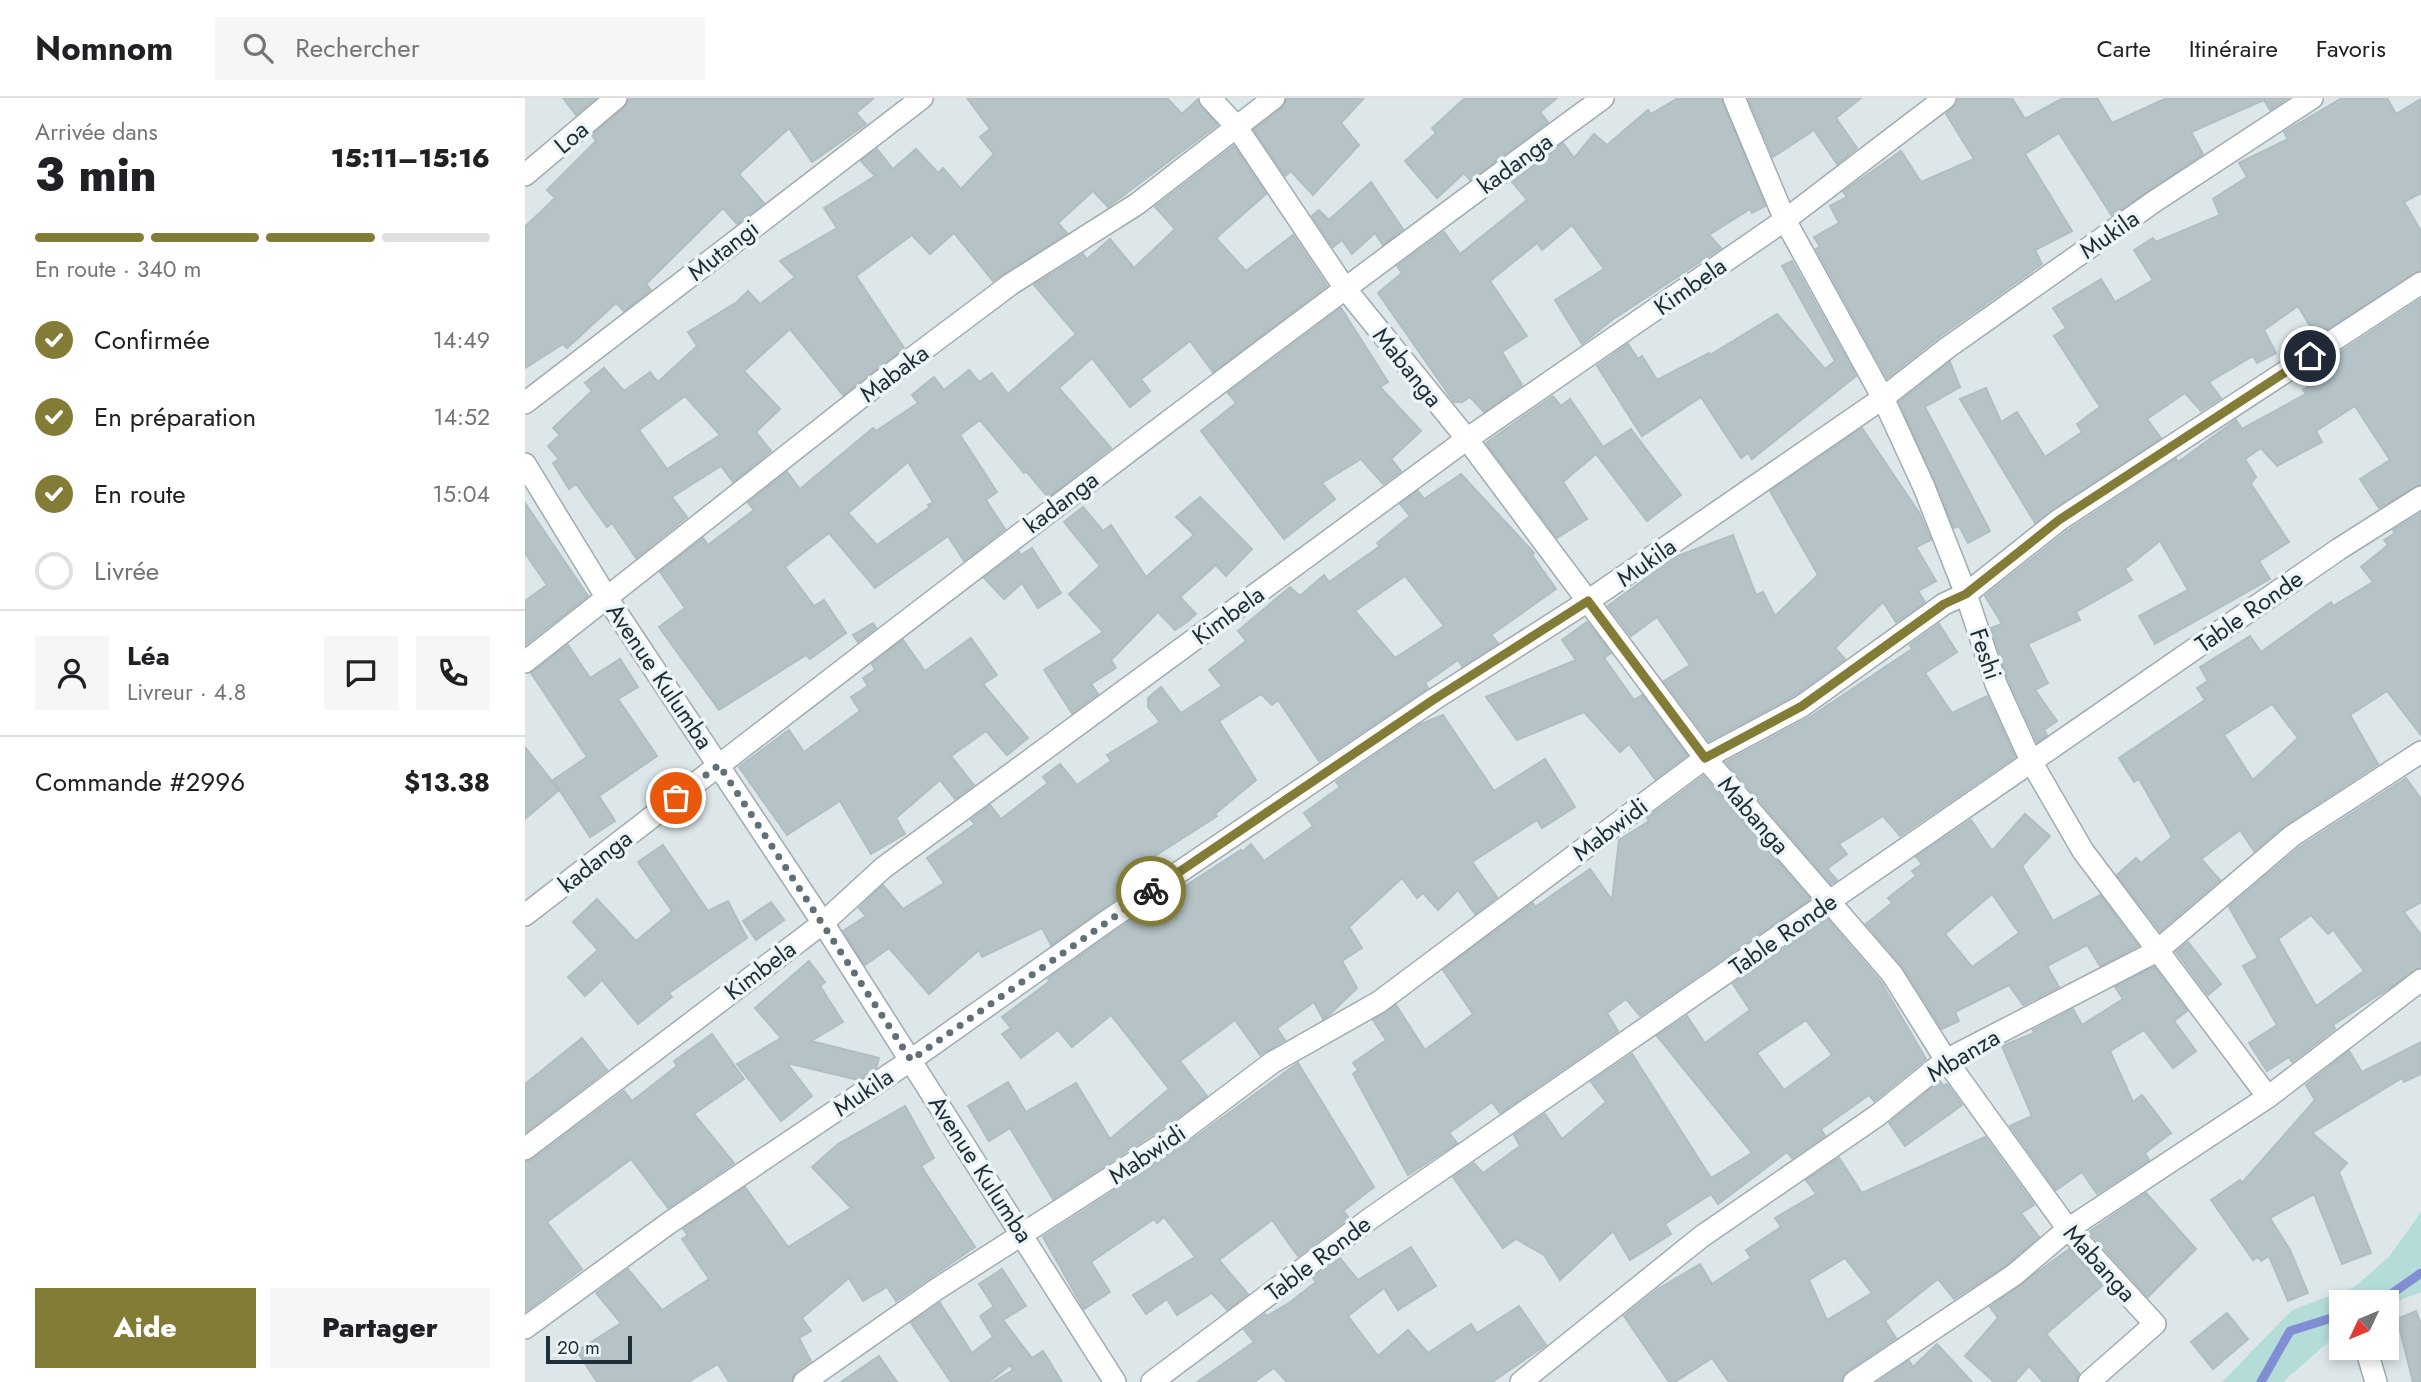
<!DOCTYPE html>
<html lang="fr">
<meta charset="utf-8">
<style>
:root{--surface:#fff;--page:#f6f6f6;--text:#202124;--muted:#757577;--line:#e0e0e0;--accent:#827c36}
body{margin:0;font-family:Jost,sans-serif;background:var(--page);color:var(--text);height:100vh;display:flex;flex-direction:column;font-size:26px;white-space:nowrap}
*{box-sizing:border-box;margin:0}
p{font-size:23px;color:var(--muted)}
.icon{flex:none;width:38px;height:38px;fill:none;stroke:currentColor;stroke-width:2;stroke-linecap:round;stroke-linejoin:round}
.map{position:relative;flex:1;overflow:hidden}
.drawer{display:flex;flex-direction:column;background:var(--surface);width:525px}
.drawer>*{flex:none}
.needle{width:46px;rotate:226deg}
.fabs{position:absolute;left:1804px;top:1192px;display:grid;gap:14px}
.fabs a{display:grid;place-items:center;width:70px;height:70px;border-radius:0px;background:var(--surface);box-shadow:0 4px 10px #0003;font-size:35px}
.scale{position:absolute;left:21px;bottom:18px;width:86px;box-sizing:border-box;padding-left:7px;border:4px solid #1e2e39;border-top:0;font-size:19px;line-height:24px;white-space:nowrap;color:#1e2e39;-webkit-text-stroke:5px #edf5f6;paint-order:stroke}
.pin{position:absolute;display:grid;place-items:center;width:60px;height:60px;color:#fff;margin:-30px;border:4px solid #fff;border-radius:50%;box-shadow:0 2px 7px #0007}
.courier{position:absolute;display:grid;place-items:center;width:70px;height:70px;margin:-35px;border:5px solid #827c36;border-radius:50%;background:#fff;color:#222;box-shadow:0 2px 9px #0007}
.head em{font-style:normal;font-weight:800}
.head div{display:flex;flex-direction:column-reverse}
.head{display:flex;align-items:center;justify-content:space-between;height:119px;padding:0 35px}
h1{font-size:46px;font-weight:800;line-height:52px}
.bar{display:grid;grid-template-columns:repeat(4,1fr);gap:10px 7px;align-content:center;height:84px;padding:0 35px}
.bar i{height:9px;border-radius:5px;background:var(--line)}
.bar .active{background:var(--accent)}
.bar p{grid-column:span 4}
.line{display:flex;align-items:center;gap:18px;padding:0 35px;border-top:2px solid var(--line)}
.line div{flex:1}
.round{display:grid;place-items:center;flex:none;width:74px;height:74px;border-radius:0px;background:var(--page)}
ol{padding:0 35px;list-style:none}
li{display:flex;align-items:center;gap:21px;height:77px}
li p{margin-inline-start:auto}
li .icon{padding:7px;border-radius:50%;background:var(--accent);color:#fff;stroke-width:4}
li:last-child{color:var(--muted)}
li i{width:38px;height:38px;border:4px solid var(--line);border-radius:50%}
.primary-button{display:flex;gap:14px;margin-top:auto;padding:14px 35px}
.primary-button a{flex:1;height:80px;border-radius:0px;background:var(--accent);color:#fff;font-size:28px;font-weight:800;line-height:80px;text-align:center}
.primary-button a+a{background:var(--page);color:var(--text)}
header{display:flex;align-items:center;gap:42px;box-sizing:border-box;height:98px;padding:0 35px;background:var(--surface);border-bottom:2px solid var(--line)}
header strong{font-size:33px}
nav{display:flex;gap:38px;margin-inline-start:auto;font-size:24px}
.search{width:490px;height:63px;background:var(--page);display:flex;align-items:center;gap:18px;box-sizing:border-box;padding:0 24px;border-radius:0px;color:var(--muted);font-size:26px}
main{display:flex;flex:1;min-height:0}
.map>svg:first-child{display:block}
</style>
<header>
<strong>Nomnom</strong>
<div class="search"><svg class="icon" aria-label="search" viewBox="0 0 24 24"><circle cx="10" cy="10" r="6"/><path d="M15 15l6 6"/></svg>Rechercher</div>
<nav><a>Carte</a><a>Itinéraire</a><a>Favoris</a></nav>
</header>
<main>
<section class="drawer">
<div class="head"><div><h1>3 min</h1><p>Arrivée dans</p></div><em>15:11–15:16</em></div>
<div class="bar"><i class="active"></i><i class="active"></i><i class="active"></i><i></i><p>En route · 340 m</p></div>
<ol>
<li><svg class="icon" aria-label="check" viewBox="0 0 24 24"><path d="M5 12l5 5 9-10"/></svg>Confirmée<p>14:49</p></li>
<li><svg class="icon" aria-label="check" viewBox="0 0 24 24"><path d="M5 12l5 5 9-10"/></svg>En préparation<p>14:52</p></li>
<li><svg class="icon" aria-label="check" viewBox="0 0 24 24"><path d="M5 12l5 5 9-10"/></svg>En route<p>15:04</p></li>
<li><i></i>Livrée</li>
</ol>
<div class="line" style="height:126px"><a class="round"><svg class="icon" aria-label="person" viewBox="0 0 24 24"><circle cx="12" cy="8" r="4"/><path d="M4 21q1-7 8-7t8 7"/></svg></a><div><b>Léa</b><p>Livreur · 4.8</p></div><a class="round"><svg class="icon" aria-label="chat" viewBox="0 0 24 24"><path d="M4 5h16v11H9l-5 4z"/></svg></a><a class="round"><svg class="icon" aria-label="phone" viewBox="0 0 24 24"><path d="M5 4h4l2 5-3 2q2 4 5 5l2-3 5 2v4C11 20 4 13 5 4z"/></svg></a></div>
<div class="line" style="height:91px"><div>Commande #2996</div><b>$13.38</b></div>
<div class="primary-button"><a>Aide</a><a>Partager</a></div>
</section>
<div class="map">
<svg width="1896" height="1284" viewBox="0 0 1896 1284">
<rect width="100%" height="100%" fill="#dde7ea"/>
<path fill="#b4ddda" d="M1896,1114V1194L1862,1207V1204H1816V1233L1758,1284H1697L1767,1212L1829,1189L1864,1159Z"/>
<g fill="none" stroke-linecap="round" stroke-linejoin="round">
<g stroke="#818ed3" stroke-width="9">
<path d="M1855,1204L1896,1175"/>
<path d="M1736,1284L1765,1233L1816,1217"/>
</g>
</g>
<g fill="#b5c3c7" stroke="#afbec3" stroke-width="2" fill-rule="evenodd">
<path d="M38,0H71L51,17Z"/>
<path d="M104,0H349L331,15L341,26L287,64L264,30L214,76L239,105L212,126L198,110L121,186L126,192L99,213L91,205L42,250L38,246L0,270V129L30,100L22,92L71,43L67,37L99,10Z"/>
<path d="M442,0H642L657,16L672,2L692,27L583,109L568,93L533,125L542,135L468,183L429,135L405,156L387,137L331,178L379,250L318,297L265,231L219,273L255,311L231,334L246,353L208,384L196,368L147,399L162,419L111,460L87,425L82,429L51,386L44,391L28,365L34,361L23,348L35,337L28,330L67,293L60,285L79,270L99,293L125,274L133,284L172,248L163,234L212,204L223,193L235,206L270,179L255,163L312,130L299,110L350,78L336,63L352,51L368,71L391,51L413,75L418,70L436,91L469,56L455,39L465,31ZM160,298L195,337L142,371L114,332Z"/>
<path d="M762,0H839L816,25L834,47L788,97L766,73L760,78L729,32L757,10Z"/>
<path d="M940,0H1032L1015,14L1023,24L945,82L939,75L912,100L880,63L911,35L907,30Z"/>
<path d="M1153,0H1196L1240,108L1227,115L1225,111L1184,137L1196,150L1087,222L1057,246L1030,202L1079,171L1047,127L1017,152L1012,145L965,183L1002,238L977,254L997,287L959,314L945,299L937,304H929L853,195L877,175L872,168L919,134L935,156L1002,102L987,84L1038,45L1049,60L1069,36L1082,47L1123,12L1126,16Z"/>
<path d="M1223,0H1336L1311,20L1332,50L1312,66L1289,32L1248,59Z"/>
<path d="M1433,0H1487L1500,21L1538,0H1572L1587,25L1642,0H1763L1745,12L1739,2L1666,34L1678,56L1587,118L1534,35L1500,56L1547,133L1510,152L1517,166L1414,239L1362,280L1291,151L1295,149L1289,139L1314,125L1305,108L1322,99L1318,94L1376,53L1396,84L1449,61L1421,16L1432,6Z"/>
<path d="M1817,0H1862L1871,16L1896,1V95L1879,104L1896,133V172L1791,238L1773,208L1739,232L1751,255L1732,265L1728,258L1684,284L1696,300L1676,313L1660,295L1622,321L1636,340L1510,425L1435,301L1461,290L1476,324L1492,314L1520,359L1557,334L1552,326L1575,309L1529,238L1541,230L1528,210L1576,181L1590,204L1628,182L1609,152L1628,140L1631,144L1695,117L1688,101L1722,79L1714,65L1763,41L1759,34Z"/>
<path d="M709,48L741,96L691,140L721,173L768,137L802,188L688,274L665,243L616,281L625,293L605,309L567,260L534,290L586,350L523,399L501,373L499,375L455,322L435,337L472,394L461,402L480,431L439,463L423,438L350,490L304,435L260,469L289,508L299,502L321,535L285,561L281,557L194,612L134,529L160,510L135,474L178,440L183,447L229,412L223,405L262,374L275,391L348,330L351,333L393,305L387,297L409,279L419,292L444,272L454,284L467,275L483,296L551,236L509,187L558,156L562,161L585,141L609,170L650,131L630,109ZM383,364L408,404L403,407L405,409L352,447L323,415Z"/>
<path d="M846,84L878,131L858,147L850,135L827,156L817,142L808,149L787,118L794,112L804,122Z"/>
<path d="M1267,163L1331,278L1227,361L1223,355L1216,360L1176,299L1117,338L1072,268L1103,246L1113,261L1117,258L1132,282L1184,255L1185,257L1252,216L1300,271L1310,263L1257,168Z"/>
<path d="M1896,201V386L1854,410L1835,381L1865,362L1830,308L1791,333L1797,344L1752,368L1736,350L1720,361L1731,379L1726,386L1764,444L1734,463L1745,481L1630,546L1614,518L1663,492L1635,443L1600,471L1607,482L1551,514L1555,522L1503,546L1523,585L1510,592L1532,623L1519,632L1522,637L1512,644L1483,581L1466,530L1477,526L1460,498L1542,433L1651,361L1653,364L1711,322L1717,331L1781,296L1778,292L1788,285L1782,276Z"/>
<path d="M816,210L863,284L855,289L896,333L866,361L876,373L858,386L836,361L797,385L810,401L759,441L676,333L711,305L703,295Z"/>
<path d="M1425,264L1435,289L1400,309L1465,433L1443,445L1434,428L1429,430L1374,304Z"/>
<path d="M1028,298L1036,308L1045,301L1078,349L1106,331L1156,397L1122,423L1071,356L1038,384L1062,421L1032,440L961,345Z"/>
<path d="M1337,330L1395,416L1406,442L1391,449L1411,483L1393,493L1400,504L1371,524L1358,504L1310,550L1320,561L1270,597L1184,643L1139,583L1165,567L1132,519L1106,538L1083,508L1150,459L1208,437L1231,497L1238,494L1250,518L1293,477L1245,393Z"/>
<path d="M936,376L1009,455L1007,457L1031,491L966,537L973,545L937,568L933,562L900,585L903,590L794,663L753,602L747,607L736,596L694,623L731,682L690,716L692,718L608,772L615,784L526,847L517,830L457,859L454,852L404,896L364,850L340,867L318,833L341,818L334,810L358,787L378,811L419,785L402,760L450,726L446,722L465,707L476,721L523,685L518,679L535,666L552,687L586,663L582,657L635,624L623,609V600L636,589L656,615L697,588L684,572L721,543L713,533L765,489L775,498L799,477L804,484L855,448L852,445L885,418L875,406L893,393L899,401ZM880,478L919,528L870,560L830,513Z"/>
<path d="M675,399L727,451L701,478L691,467L655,499L671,516L662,524L650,532L633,514L586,562L591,570L566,586L573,596L547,615L519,572L578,534L544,496L575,468L539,424L558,409L578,433L586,427L621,479L669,437L651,419Z"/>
<path d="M0,405L63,498L0,547V503L22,487L0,455Z"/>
<path d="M1896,415V637L1862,593L1825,617L1853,666L1760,727L1729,753L1715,732L1676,761L1695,782L1635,833L1592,777L1611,760L1616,765L1647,739L1614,681L1609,684L1594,660L1680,602L1672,590L1683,583L1675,569L1725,538L1736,554L1806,504L1808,508L1848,484L1836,469L1863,447L1859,442L1870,435L1868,432ZM1747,606L1773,640L1728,682L1699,637Z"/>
<path d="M507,450L536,495L513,510L497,485L479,501L459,480L494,454L496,457Z"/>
<path d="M1062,524L1086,555L1079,560L1109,602L1117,597L1162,657L1130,681L1104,646L1095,654L1059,614L992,642L961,599L1051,562L1037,542Z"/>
<path d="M348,525L351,530L333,544L328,537Z"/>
<path d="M1414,526L1432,554L1400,575L1427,615L1462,598L1490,659L1375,738L1358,718L1314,746L1322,756L1302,771L1312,782L1306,786L1201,664L1285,619L1387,551L1385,547Z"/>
<path d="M446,540L472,577L458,586L503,640L482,657L461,633L426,658L449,687L430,701L415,682L371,720L380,736L346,756L315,703L262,737L214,669L264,632L279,654L335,613L326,599L343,588L338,580L350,572L347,566L378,542L400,573Z"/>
<path d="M43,547L65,580L95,561L113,589L93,601L132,658L74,698L90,723L65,739L28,682L62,659L6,575Z"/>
<path d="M918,617L969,693L1020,661L1050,709L1017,730L1012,722L947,764L972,799L950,816L933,792L913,812L898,795L892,800L877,780L824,829L837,850L817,863L832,890L804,917L798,921L789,904L752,930L760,942L735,957L710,922L655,963L682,998L642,1027L528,1101L485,1030L464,1043L443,1008L483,984L501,1014L551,985L585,1041L644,991L586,917L547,949L533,932L496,960L477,936L486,930L477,919L525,883L523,881L589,834L716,752L717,754L726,746L739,763L788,728L779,715L815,689L811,684L896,626Z"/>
<path d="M0,649L34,692L0,721Z"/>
<path d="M1178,678L1285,801L1115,918L1101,901L1082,915L1093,933L975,1015L967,1004L924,1035L932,1045L883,1077L828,976L833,972L828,965L861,942L848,922L871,907L900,952L948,916L918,872L1008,805L1010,809L1065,771L1087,802L1094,742L1124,723L1122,720Z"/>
<path d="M1881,680L1896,701V804L1879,814L1896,837V869L1808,927L1810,931L1767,964L1764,959L1742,973L1724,945L1752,927L1718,868L1733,860L1704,809L1775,749ZM1786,817L1803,836L1808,832L1839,873L1791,908L1753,841Z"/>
<path d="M1500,716L1525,738L1497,768L1528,823L1575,797L1613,848L1575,868L1562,847L1522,868L1534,889L1498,907L1484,887L1430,914L1434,923L1417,931L1378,869L1341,826L1367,805L1363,800L1391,778L1387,773L1397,766L1391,759L1446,722L1467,753ZM1467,796L1494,835L1447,869L1420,836Z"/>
<path d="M138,747L183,813L203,803L222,840L144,895L147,899L113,926L77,882L60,898L43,879L73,852L48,824L72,801L111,843L147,813L113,764Z"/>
<path d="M246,804L259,822L231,842L218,823Z"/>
<path d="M1302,821L1356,884L1401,961L1349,1003L1344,997L1296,1031L1300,1038L1267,1060L1262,1054L1193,1106L1186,1096L1140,1126L1146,1136L1105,1162L1088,1133L1035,1182L1019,1157L991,1141L978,1150L928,1079L949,1065L958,1075L995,1048L989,1037L1020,1016L1037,1041L1081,1004L1066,984L1107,956L1186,1080L1227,1055L1132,938L1162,918L1180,945L1225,912L1208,886ZM1281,922L1307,957L1259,992L1232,955Z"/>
<path d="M1663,844L1696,886L1683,897L1651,854Z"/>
<path d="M284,863L300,884L295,888L318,924L286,943L354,960L351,970L333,982L262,965L287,998L256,1023L212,966L256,940L230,910Z"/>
<path d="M1629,869L1662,913L1649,923L1671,953L1648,970L1619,932L1585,953L1608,1004L1617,997L1646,1035L1620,1055L1624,1062L1572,1096L1557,1074L1531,1092L1485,1028L1507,1018L1477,948L1509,935L1508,932L1548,911L1557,927L1598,901L1590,889Z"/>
<path d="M187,936L219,981L169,1016L209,1065L143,1110L106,1061L22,1124L57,1171L0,1214V1064L8,1061L99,993L107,1003L152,968L149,963Z"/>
<path d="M57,940L82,972L0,1035V986Z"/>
<path d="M1896,944V976L1879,984L1877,980L1787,1035L1822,1065L1814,1074L1846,1155L1817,1166L1789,1096L1745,1120L1765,1152L1783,1195L1763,1203L1744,1158L1736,1163L1733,1159L1728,1162L1686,1102L1715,1082L1717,1085L1790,1002L1781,987L1824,953L1837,974Z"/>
<path d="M773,965L849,1089L818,1113L824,1120L773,1158L747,1122L694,1162L723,1196L702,1212L687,1195L652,1217L642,1201L621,1216L608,1197L670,1159L639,1119L632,1125L629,1121L566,1164L585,1194L559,1211L518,1139L657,1049Z"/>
<path d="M1415,983L1418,988L1422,986L1437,1007L1380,1048L1364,1025Z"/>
<path d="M380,1008L409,1060L396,1068L450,1149L371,1203L362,1189L338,1203L324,1180L277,1220L286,1233L274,1240L286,1263L271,1274L266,1284H204L193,1266L163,1284H72L52,1253L96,1225L71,1195L103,1171L137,1212L184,1181L157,1141L163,1137L158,1131L220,1089L263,1149L326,1110L287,1069L313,1046Z"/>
<path d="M1460,1039L1509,1107L1496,1115L1514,1139L1481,1167L1429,1201L1413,1181L1360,1223L1371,1240L1322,1273L1316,1284H1204L1187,1260L1150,1284H1144L1099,1218L1133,1191L1175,1166L1187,1186L1226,1160L1221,1152L1256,1129L1250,1120L1291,1096L1281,1082L1314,1060L1337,1095ZM1320,1160L1347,1195L1302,1222L1284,1182Z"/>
<path d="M1621,1095L1671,1151L1623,1199L1564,1134Z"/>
<path d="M886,1149L911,1188L873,1212L859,1190L823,1218L853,1258L883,1232L903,1255L946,1226L952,1235L994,1208L1021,1247L967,1284H762L749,1270L729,1284H672L729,1244L719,1232L740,1216L742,1218L764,1205L791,1184L788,1180L815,1160L833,1182Z"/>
<path d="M1544,1151L1577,1188L1521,1236L1554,1275L1551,1284H1518L1504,1268L1490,1284H1469L1440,1258L1473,1220L1465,1209Z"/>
<path d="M477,1171L501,1208L478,1222L507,1260L518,1253L537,1284H468L488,1272L485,1267L464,1284H426L386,1225L415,1205L447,1255L468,1239L455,1218L468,1209L473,1215L454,1186Z"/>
<path d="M1891,1213L1896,1226V1284H1888L1872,1221Z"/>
<path d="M1702,1215L1723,1241L1688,1271L1666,1244Z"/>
<path d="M1412,1246L1447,1284H1353L1384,1263L1388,1269Z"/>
<path d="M354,1258L372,1284H316Z"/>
</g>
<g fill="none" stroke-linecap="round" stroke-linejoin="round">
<defs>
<g id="minor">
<path d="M685,0L711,28L819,189L942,341L1180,660L1367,876L1421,962L1543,1131L1630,1226L1564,1284"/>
<path d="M1209,0L1260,122L1358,300L1399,389L1441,496L1471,586L1507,665L1558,753L1743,999"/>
<path d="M0,77L91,0"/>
<path d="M0,305L397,0"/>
<path d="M0,366L82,500L298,825L590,1284"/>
<path d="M0,564L354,285L486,186L612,106L749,0"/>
<path d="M0,817C357,541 714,266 1078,0"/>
<path d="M0,1051L298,825L358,770L942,341L1260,122L1420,0"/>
<path d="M0,1230L144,1125L386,962L582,823L908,602L1063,503L1358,300L1422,250L1630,103L1787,0"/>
<path d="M1841,1250L1851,1284"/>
<path d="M279,1284L412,1191L650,1038L748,964L854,904L1180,660L1277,608L1419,506L1441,496L1534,422L1896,185"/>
<path d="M627,1284L846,1120L1814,451L1896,399"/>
<path d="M996,1284L1176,1139L1353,1017L1421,962L1632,853L1767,738L1896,654"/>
<path d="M1329,1284L1489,1177L1543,1131L1743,999L1896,882"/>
</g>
</defs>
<use href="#minor" stroke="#a0acb1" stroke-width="24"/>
<use href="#minor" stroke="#fff" stroke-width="21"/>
</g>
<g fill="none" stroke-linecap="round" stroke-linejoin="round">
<path stroke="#616f77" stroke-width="7" stroke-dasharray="0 12.6" d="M151,700L194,667L386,962L626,793"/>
<path stroke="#827c36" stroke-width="9" d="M626,793L908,602L1063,503L1180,660L1277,608L1419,506L1441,496L1534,422L1785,258"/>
</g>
<g text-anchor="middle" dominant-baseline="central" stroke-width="7" stroke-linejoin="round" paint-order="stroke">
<g font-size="24" fill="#1e2e39" stroke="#edf5f6">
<text transform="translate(46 39) rotate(-40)">Loa</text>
<text transform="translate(990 65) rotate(-36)">kadanga</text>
<text transform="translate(1584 136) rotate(-35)">Mukila</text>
<text transform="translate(198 152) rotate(-38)">Mutangi</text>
<text transform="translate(1165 188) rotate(-35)">Kimbela</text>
<text transform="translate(883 269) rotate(51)">Mabanga</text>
<text transform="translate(369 275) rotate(-37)">Mabaka</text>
<text transform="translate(536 404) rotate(-37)">kadanga</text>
<text transform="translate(1121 464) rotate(-35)">Mukila</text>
<text transform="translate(1724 513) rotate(-35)">Table Ronde</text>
<text transform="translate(703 517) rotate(-36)">Kimbela</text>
<text transform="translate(1461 556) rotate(71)">Feshi</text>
<text transform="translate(135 578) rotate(56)">Avenue Kulumba</text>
<text transform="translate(1229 717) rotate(49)">Mabanga</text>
<text transform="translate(1085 731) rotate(-37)">Mabwidi</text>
<text transform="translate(70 763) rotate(-38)">kadanga</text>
<text transform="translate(1258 836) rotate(-35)">Table Ronde</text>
<text transform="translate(235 872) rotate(-37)">Kimbela</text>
<text transform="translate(1438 957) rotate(-31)">Mbanza</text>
<text transform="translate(338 994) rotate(-34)">Mukila</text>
<text transform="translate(622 1056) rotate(-34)">Mabwidi</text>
<text transform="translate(456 1071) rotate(57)">Avenue Kulumba</text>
<text transform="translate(793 1160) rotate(-37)">Table Ronde</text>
<text transform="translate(1575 1165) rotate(48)">Mabanga</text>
</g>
</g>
</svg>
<div class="fabs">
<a><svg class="needle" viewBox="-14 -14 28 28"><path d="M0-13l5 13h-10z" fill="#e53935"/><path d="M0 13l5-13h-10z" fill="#757577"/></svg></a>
</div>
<div class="scale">20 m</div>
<div class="pin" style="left:151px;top:700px;background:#ea580c"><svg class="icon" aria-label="bag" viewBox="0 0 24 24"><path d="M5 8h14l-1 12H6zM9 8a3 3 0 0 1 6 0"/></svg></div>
<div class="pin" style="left:1785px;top:258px;background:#1f2937"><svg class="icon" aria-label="home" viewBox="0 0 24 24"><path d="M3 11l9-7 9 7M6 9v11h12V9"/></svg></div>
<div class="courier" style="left:626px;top:793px"><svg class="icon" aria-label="bike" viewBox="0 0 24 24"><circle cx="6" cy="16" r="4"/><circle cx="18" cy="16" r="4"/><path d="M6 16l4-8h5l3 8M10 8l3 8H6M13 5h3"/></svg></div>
</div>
</main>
